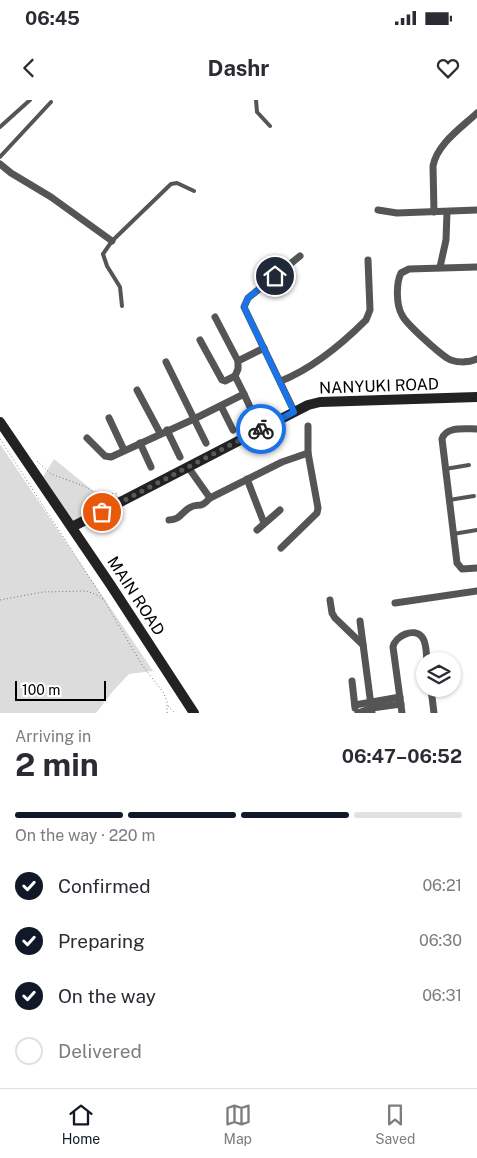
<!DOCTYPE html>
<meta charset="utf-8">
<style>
:root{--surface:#fff;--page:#f7f7f7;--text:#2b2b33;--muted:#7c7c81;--line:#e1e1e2;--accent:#111827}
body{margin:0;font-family:"Public Sans",sans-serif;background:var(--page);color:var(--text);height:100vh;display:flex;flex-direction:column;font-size:19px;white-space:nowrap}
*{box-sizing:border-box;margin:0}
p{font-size:16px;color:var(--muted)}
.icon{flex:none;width:28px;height:28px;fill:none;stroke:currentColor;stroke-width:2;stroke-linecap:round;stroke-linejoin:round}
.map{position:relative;height:613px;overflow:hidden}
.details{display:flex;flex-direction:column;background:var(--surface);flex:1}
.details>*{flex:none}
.fabs{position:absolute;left:416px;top:552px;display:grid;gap:10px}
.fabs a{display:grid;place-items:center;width:45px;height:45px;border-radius:50%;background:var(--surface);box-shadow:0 1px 4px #0004;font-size:25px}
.scale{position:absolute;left:15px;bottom:12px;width:91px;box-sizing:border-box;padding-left:5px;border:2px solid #000;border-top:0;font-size:14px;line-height:18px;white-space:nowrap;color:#000;-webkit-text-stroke:4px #fff;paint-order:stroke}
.pin{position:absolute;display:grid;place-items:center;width:42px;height:42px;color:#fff;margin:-21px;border:2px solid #fff;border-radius:50%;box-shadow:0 1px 5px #0007}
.courier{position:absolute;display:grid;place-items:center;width:50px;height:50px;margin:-25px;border:4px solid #1a73e8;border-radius:50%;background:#fff;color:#222;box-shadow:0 1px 6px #0007}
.head em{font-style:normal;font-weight:700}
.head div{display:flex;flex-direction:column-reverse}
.head{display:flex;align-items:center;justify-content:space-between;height:85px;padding:0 15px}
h1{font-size:32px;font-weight:700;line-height:38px}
.bar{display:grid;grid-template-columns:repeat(4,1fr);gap:8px 5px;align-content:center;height:60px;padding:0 15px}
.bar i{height:6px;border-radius:4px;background:var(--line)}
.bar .on{background:var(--accent)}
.bar p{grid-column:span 4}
ol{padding:0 15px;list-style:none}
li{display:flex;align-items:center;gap:15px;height:55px}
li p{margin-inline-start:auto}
li .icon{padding:5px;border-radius:50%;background:var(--accent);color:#fff;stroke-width:4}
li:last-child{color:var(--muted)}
li i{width:28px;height:28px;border:2px solid var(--line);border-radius:50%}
.status{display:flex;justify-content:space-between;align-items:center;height:35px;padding:0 25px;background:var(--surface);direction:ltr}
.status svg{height:14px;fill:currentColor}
header{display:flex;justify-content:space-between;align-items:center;height:65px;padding:0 15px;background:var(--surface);font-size:22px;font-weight:700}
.tab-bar{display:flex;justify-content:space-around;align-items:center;height:70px;border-top:1px solid var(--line);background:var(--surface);font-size:14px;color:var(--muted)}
.tab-bar a{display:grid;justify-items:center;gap:2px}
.tab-bar .on{color:var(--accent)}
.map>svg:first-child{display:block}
</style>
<div class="status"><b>06:45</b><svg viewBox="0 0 49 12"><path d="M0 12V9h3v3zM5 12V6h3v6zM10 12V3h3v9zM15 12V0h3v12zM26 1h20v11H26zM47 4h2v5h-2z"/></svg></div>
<header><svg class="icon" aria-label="back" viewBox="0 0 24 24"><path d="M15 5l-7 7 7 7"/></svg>Dashr<svg class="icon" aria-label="heart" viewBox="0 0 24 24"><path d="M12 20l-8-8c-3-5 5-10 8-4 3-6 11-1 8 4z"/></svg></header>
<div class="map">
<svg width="477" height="613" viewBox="0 0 477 613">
<rect width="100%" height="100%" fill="#fff"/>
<g fill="#dcdcdc">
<path d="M0,344L153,571L129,574L113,591L96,613H0Z"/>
<path d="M54,359L97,394L124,397L72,423L43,377Z"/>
</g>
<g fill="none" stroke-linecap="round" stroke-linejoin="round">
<g stroke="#777" stroke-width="1" stroke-dasharray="1 2.5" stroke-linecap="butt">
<path d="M0,339L104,500L142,565L163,592L167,601V613"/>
<path d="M37,361L51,374L84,386L94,392L117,394"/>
<path d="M0,500L43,492L86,491L95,494L104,500"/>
<path d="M168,606L175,613"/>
</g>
<g stroke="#555" stroke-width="4">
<path d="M256,0L257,12L270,26"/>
<path d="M0,27L30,0"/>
<path d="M0,57L51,2"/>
<path d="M122,206L120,187L107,166L103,154L112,141L171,84L177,83L194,91"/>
<path d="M445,369L469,365"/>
<path d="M449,400L474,396"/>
<path d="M453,434L477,430"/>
</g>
<g stroke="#555" stroke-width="7">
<path d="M0,64L11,73L51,97L112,141"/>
<path d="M378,110L397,113L477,110"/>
<path d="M434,112L433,66C437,44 461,28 477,13"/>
<path d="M440,167L446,140L447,112"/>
<path d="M477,167L409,169L401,173C396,183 396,205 402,215C406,224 438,252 447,258C454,263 469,263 477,259"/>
<path d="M215,217L238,261"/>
<path d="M200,240L222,280L225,281L235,276"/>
<path d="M166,262L206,343"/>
<path d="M281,281C313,268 342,244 366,220L370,210L368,160"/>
<path d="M137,290L160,333"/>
<path d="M244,294L255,318"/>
<path d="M221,306L233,330"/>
<path d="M294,311L244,207L248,198L300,156"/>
<path d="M109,318L124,350"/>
<path d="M477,329C465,329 446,326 442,339L457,463L462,469L477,468"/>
<path d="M167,330L180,357"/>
<path d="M87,338L105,356L111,357L194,319L244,294L235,276L238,269V261L264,248"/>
<path d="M140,343L151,367"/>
<path d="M308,353V326"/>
<path d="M188,367L210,398"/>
<path d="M247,379L264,423"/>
<path d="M169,420C180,420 181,413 189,408C199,402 199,410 210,398L282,362L308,353L318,408L317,413L281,448"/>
<path d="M257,430L280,410"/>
<path d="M330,500L332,513L335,518L363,545"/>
<path d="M395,503L477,491"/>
<path d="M360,521L372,613"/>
<path d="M352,581L355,608"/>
<path d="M431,589L434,613"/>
<path d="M355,605L400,597"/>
<path d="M358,613L372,608L401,604"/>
<path d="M402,613L393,547C395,536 414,527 422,537C427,543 426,554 427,561"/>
</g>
<g stroke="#222" stroke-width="10">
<path d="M0,322L110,484L194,613"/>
<path d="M72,427L308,305L320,302L477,297"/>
</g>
</g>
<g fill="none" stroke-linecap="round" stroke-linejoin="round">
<path stroke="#595959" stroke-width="5" stroke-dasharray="0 9" d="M102,412L261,329"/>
<path stroke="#1a73e8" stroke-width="6" d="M261,329L294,312L244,207L248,198L275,176"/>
</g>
<g text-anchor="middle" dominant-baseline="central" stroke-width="4" stroke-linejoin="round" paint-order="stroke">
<g font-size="16" fill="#000" stroke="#fff">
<text transform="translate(379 286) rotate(-2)">NANYUKI ROAD</text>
<text transform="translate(136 496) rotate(57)">MAIN ROAD</text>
</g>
</g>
</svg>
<div class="fabs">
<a><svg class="icon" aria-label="layers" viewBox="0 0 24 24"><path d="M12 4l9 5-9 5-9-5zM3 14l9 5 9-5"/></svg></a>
</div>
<div class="scale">100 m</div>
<div class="pin" style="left:102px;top:412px;background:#ea580c"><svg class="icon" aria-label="bag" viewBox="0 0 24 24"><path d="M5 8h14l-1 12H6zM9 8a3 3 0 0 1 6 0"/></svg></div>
<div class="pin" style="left:275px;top:176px;background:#1f2937"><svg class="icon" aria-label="home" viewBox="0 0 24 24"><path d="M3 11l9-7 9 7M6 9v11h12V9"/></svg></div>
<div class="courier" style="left:261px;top:329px"><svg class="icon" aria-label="bike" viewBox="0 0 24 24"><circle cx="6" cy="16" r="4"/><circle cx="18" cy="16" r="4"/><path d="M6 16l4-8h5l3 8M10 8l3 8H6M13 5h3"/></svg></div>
</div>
<section class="details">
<div class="head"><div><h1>2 min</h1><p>Arriving in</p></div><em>06:47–06:52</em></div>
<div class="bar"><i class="on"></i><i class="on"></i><i class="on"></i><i></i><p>On the way · 220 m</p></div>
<ol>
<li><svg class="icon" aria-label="check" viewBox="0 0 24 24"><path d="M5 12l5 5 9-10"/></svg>Confirmed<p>06:21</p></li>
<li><svg class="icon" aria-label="check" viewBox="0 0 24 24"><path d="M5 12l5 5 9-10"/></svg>Preparing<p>06:30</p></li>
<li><svg class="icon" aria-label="check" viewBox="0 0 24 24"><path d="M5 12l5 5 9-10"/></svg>On the way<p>06:31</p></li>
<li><i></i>Delivered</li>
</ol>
</section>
<nav class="tab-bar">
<a class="on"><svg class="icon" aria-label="home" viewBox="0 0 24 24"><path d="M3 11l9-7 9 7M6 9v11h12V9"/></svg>Home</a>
<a><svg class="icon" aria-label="map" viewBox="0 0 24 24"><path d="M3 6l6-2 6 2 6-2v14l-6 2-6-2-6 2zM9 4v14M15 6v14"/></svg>Map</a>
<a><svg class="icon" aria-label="saved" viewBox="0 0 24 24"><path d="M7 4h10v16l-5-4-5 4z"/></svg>Saved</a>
</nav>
